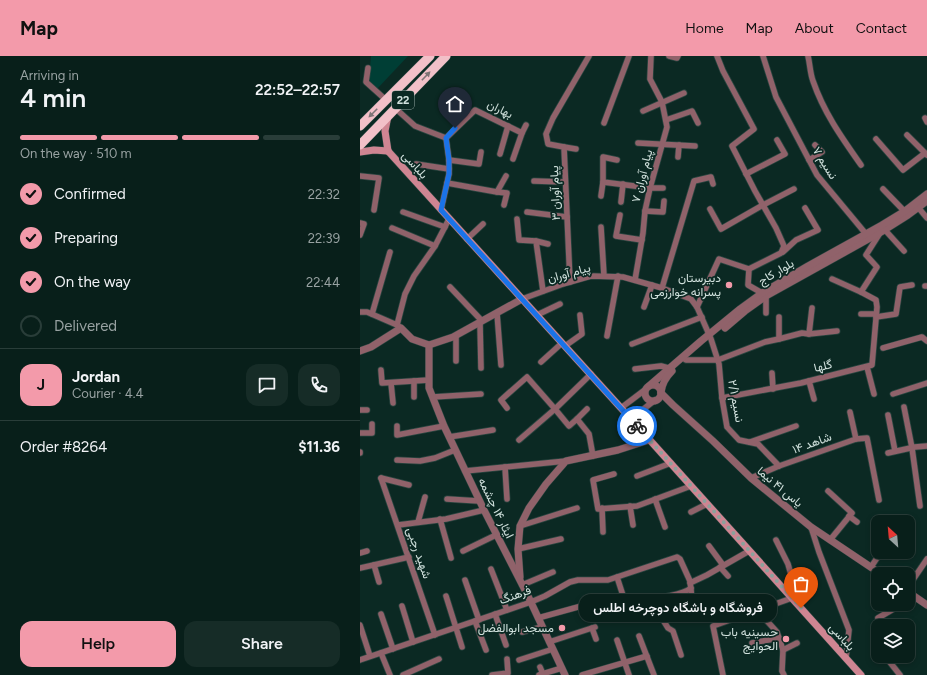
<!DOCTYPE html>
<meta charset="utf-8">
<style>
:root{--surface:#081f1a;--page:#162c27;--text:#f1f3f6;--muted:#98a2a2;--line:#293d39;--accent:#f39aaa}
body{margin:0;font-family:Figtree,Vazirmatn,sans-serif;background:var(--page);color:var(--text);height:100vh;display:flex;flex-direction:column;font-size:15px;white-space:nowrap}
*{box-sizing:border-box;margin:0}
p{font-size:13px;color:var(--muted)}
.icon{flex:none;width:22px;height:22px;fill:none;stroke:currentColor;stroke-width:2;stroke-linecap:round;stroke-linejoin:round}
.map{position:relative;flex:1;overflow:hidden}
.sheet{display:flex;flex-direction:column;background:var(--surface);width:360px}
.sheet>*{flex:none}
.needle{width:26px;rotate:334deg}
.buttons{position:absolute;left:511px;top:459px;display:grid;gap:8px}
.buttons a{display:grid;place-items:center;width:44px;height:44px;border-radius:8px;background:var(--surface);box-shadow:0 2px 6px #0003,0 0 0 1px var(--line);font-size:20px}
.pin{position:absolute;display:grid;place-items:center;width:34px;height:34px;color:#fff;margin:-41px -17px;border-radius:50% 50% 50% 0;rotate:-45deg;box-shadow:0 0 4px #0007}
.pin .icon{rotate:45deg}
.courier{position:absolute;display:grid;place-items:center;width:40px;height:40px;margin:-20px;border:3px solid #1a73e8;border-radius:50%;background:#fff;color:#222;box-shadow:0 1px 5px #0007}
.bubble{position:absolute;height:28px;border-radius:12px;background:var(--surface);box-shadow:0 2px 6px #0003,0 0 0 1px var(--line);font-size:13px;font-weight:600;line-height:28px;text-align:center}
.headline em{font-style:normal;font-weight:600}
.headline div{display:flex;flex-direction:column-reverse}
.headline{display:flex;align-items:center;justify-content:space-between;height:68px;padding:0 20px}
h1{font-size:26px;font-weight:600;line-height:30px}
.bar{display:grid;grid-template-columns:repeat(4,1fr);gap:6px 4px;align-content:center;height:48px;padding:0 20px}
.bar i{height:5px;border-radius:3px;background:var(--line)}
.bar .selected{background:var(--accent)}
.bar p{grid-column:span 4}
.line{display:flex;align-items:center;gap:10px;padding:0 20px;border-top:1px solid var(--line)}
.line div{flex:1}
.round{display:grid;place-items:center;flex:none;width:42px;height:42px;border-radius:12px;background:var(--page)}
ol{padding:0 20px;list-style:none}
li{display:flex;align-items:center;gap:12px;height:44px}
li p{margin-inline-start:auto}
li .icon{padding:4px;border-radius:50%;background:var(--accent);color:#111;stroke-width:4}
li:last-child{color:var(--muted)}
li i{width:22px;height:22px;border:2px solid var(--line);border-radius:50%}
.button{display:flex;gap:8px;margin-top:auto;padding:8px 20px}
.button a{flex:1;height:46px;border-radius:12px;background:var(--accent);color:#111;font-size:16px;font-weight:600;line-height:46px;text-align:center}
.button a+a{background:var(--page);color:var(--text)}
header{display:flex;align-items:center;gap:24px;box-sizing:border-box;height:56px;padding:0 20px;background:var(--accent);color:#111}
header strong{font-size:19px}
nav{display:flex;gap:22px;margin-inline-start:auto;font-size:14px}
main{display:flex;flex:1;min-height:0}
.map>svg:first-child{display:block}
</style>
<header>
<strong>Map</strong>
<nav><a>Home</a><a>Map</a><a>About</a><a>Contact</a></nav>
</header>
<main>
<section class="sheet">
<div class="headline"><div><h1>4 min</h1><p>Arriving in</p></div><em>22:52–22:57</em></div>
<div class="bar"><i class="selected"></i><i class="selected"></i><i class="selected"></i><i></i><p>On the way · 510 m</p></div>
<ol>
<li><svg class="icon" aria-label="check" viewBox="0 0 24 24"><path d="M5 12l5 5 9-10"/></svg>Confirmed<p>22:32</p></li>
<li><svg class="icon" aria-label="check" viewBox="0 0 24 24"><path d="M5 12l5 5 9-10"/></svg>Preparing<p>22:39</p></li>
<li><svg class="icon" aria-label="check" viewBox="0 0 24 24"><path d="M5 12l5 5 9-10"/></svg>On the way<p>22:44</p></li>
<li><i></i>Delivered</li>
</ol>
<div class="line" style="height:72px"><b class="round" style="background:var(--accent);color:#111">J</b><div><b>Jordan</b><p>Courier · 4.4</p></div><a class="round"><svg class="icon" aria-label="chat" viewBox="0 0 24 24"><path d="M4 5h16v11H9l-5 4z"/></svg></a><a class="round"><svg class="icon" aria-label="phone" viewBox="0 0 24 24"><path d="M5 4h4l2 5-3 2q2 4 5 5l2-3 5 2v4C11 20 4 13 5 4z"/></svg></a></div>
<div class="line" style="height:52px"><div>Order #8264</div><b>$11.36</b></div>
<div class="button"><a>Help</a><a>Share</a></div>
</section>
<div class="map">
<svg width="567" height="619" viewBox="0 0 567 619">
<rect width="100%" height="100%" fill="#0b2923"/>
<path fill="#003e35" d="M11,0H48L17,33L9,24Z"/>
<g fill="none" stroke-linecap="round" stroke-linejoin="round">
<defs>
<g id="minor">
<path d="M309,0L317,2L318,0"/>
<path d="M357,0L363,15L394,73L372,90L395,135L416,172L424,190L421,197L389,213"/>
<path d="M403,0L416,41L457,119L506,178"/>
<path d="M448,0C450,8 450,17 453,25C464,57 482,82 501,109"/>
<path d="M8,12L6,26L26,44"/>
<path d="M35,52L55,70L86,82"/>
<path d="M283,55L324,37"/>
<path d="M565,62L567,66"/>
<path d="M306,64L332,55L338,67"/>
<path d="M244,67L269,0"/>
<path d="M547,79L565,97"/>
<path d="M516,83L543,114L565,97L567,99"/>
<path d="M278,87L335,90"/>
<path d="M204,91L216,93"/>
<path d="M140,98L148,70"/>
<path d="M318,101L319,89"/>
<path d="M153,103L162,77"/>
<path d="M89,104L119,108L121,96"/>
<path d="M257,104L243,101V126L290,132H303"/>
<path d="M449,104L462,96L455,89"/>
<path d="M56,108L89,113"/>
<path d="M386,118L425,98L417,84"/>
<path d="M0,120L19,122L14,154"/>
<path d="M174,125L205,126"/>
<path d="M87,127L137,136L146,120"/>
<path d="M523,133L547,158"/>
<path d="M137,136L147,137L144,149"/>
<path d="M241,140L243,126"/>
<path d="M261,146L263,128"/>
<path d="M557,150L567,162"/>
<path d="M350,153L361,173L403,149L434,133"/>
<path d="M81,154L89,118V104L86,82L115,54L162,77L166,69"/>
<path d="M285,155L303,156L304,145"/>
<path d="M43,156L85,171"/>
<path d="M167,156L207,161"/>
<path d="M260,159L256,180L282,184"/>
<path d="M157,163L159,184L176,185L183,235"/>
<path d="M0,167L4,168L0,179"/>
<path d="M241,171L244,220"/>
<path d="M32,172L75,190"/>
<path d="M525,174L544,195"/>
<path d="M107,183L123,168"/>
<path d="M176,185L188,188"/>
<path d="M423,196L436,184L458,174L445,152"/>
<path d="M389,213L388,229L402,237"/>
<path d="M472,223L501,236"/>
<path d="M275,224L283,177L285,155L290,132L307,71L302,46L290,23L291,0"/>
<path d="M210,226L204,91L188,88L186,78L193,62L229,0"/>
<path d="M565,230H567"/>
<path d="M90,231L122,265"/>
<path d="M302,232L334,125L351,121L353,128"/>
<path d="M162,243L203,228L231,220L263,221L302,232L331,243L337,251L351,283L359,308L362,342L367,371L379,384L398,388L419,410"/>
<path d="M284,251L292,229"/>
<path d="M337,251L359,203L389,213"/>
<path d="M0,256H7L37,269L40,271"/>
<path d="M137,257L141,309"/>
<path d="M406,257V240"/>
<path d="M12,258L30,196"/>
<path d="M501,258H516"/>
<path d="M177,259L200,248"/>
<path d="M419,261V283"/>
<path d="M516,261L536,258L540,231L552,229"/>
<path d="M120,267L121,312"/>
<path d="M37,269L45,238L54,220L75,190L89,163"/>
<path d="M449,278L452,252"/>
<path d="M247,280L258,220"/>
<path d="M272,288L342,261"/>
<path d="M205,290L222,278L220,259"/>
<path d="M523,292L562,281L567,285"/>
<path d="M323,302L326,304H358L405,286L419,283L442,277L449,278L477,275"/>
<path d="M96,305V280"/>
<path d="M181,306L202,287"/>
<path d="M507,311L514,338"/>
<path d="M275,313L301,310L312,313"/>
<path d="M21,314L22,327L69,324"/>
<path d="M412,317L413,333"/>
<path d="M449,325L454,343"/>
<path d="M31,327L33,347"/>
<path d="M533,338L567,327"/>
<path d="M54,341V325"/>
<path d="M73,341L121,338"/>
<path d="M362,342L441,327L512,309L517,251L516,244L501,236L517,211L506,199L520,177"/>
<path d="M544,351L552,392L560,450"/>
<path d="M147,352L141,344L167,321L195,353L209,370L217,363L229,378L233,400"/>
<path d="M261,352L286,333"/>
<path d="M0,354H7"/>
<path d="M528,359L535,395"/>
<path d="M217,363L227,353"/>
<path d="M271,363L295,344"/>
<path d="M37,370V379L84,370"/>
<path d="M0,377H12V368"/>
<path d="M89,381L133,374"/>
<path d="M496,383L507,382L519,444"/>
<path d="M159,384L195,353L231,318"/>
<path d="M390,386L436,370"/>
<path d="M0,396V397"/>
<path d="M528,397L555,391L567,390"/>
<path d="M37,404L60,405L75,402L95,394"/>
<path d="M145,411L147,443"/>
<path d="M105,415L206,405"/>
<path d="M254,418L233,424L238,453L277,450L331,430"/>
<path d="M277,420L311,407"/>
<path d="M21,422L75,579"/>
<path d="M21,422L49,429"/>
<path d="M391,422L419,410L496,383L490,356"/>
<path d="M468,435L492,457L470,484"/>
<path d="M87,443L119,445"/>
<path d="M295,443L305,471"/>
<path d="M270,450L273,469"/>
<path d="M242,452L243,476"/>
<path d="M331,456L347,448"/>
<path d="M489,460L497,466"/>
<path d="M80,463L91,502"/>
<path d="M58,466L65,441"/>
<path d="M38,469L86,463L124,454"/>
<path d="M160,470L217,452"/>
<path d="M451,471L459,496L489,574L486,602"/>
<path d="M416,484L428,508L440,550"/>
<path d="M349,490L363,509"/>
<path d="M158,493L201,483"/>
<path d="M103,495L136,479"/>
<path d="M0,497L7,495"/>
<path d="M14,509L19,526"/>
<path d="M360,511L368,520"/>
<path d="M511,511L521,496"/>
<path d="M0,512L49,501"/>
<path d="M131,513L147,554"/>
<path d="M257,521L269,558"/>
<path d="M105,524L119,564"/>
<path d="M330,527L347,519L389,495"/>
<path d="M162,529L193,516"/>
<path d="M548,531L567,503"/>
<path d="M86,540L102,591"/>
<path d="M548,544L554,540"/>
<path d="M42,550L53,586"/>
<path d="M253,555L266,550"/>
<path d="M398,555L417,576L423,594L422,615L424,619"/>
<path d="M21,558L33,593"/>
<path d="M135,558L146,589"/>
<path d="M178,562L236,546"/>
<path d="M518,562L542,548"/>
<path d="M115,565L126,594"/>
<path d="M0,569L10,600"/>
<path d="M232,572L236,583"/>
<path d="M162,576L182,571"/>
<path d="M279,580L294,619"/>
<path d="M257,584L269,619"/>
<path d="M189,586L235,571"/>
<path d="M392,587L419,582"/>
<path d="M423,594L437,587"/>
<path d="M21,597L30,619"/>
<path d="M321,599L313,575L308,572L303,564L302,543L304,541C312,539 324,538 331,532"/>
<path d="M525,600L540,619"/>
<path d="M0,604L171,546L185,540L210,526L218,524H248L317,501L320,503L330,525L334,561"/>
<path d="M159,604L193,593"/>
<path d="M180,611L183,618"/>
<path d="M43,619L79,603"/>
<path d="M132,619L148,617L147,603"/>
<path d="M179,619L202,612"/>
<path d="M222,619L287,600"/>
<path d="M363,619L353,570L432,542"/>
</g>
<g id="tertiary">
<path d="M365,272L385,255L406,240L521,176L548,159L567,145"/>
<path d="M69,289V332L84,370L124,454L168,540L205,619"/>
<path d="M0,295L11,291L41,272L52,283L69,289L93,281L162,243"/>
<circle cx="293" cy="337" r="8"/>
<path d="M289,330L341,285L380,253L402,237L448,210L522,169L545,155L567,138"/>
<path d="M301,336C302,328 306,321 312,315"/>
<path d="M301,337L313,349L353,385L391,422L451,471L521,518"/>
<path d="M160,521L158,493L160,470L169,452L186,428L206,405L258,394L289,384"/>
<path d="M548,536L567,549"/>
</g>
<g id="secondary">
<path d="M28,95L261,352L501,619"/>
<path d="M28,95L25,75L28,60"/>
<path d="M0,96L14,94L28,95"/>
</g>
<g id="trunk">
<path d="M0,70L70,0"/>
<path d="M0,89L86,0"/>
</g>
</defs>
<use href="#minor" stroke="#2b4641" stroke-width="7"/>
<use href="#tertiary" stroke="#2b4641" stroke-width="8"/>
<use href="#secondary" stroke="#2b4641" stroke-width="8"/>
<use href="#trunk" stroke="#2b4641" stroke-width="10"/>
<use href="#minor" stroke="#90626a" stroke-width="5.5"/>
<use href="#tertiary" stroke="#90626a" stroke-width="7"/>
<use href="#secondary" stroke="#cf8592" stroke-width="7"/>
<use href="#trunk" stroke="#f2c0c8" stroke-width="9"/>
</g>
<defs><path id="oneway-solid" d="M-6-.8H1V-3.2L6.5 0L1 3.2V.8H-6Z"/></defs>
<g fill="#7e7476">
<use href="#oneway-solid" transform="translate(66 20) rotate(-46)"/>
<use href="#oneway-solid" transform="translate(13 57) rotate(135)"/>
</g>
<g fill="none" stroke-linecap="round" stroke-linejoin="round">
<path stroke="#8ca19c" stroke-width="4" stroke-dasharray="0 7.2" d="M277,370L441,552"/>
<path stroke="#1a73e8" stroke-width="5" d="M95,72L86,82L89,104V118L81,154L277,370"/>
</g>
<g fill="#f39aaa" stroke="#0b2923" stroke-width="1.5">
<circle cx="369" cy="229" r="4"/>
<circle cx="202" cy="572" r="4"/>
<circle cx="426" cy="583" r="4"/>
</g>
<g text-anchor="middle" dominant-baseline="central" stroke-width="3.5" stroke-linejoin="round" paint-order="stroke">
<rect fill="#0b2923" stroke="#96aaa5" stroke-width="1" x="32" y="35" width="22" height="18" rx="3"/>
<g font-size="11" font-weight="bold" fill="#d1e1dd">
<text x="43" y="44">22</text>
</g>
<g font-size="12" fill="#d1e1dd" stroke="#0b2923">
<text transform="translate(140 53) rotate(26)">بهاران</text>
<text transform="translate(465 107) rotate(58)">نسیم ۷</text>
<text transform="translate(55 109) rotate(48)">بلباسی</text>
<text transform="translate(282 120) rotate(-76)">پیام آوران ۷</text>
<text transform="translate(195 137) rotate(-92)">پیام آوران ۳</text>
<text transform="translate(416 216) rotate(-31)">بلوار کاج</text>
<text transform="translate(209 217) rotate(-15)">پیام آوران</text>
<text transform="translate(463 310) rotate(-14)">گلها</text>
<text transform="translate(376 345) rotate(80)">نسیم ۲/۱</text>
<text transform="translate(452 387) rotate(-20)">شاهد ۱۴</text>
<text transform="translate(420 431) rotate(40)">یاس ۴۱ نیما</text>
<text transform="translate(136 452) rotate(64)">ایثار ۱۴ چشمه</text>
<text transform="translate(59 497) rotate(71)">شهید رجبی</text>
<text transform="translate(155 539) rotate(-20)">فرهنگ</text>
<text transform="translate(482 581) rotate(48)">بلباسی</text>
</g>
<g font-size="12" fill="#d1e1dd" stroke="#0b2923" text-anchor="end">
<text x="361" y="222">دبیرستان<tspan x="361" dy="14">پسرانه خوارزمی</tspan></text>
<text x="194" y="572">مسجد ابوالفضل</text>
<text x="418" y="576">حسینیه باب<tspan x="418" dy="14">الحوایج</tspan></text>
</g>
</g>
</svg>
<div class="buttons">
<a><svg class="needle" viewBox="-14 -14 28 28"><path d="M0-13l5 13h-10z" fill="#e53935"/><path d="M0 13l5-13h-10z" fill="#98a2a2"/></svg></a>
<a><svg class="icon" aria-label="locate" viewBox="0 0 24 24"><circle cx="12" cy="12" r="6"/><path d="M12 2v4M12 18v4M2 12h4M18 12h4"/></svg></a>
<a><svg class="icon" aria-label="layers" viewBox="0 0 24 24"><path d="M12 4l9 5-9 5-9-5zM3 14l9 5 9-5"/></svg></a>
</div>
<div class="pin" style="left:441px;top:552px;background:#ea580c"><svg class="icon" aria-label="bag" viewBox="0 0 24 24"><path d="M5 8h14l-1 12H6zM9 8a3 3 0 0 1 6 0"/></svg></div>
<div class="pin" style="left:95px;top:72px;background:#1f2937"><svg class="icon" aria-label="home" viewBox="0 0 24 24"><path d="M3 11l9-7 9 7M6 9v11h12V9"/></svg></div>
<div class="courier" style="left:277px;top:370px"><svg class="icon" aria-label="bike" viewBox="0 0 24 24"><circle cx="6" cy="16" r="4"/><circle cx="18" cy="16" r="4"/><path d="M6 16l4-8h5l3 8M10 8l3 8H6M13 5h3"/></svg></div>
<div class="bubble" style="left:219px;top:538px;width:198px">فروشگاه و باشگاه دوچرخه اطلس</div>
</div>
</main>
